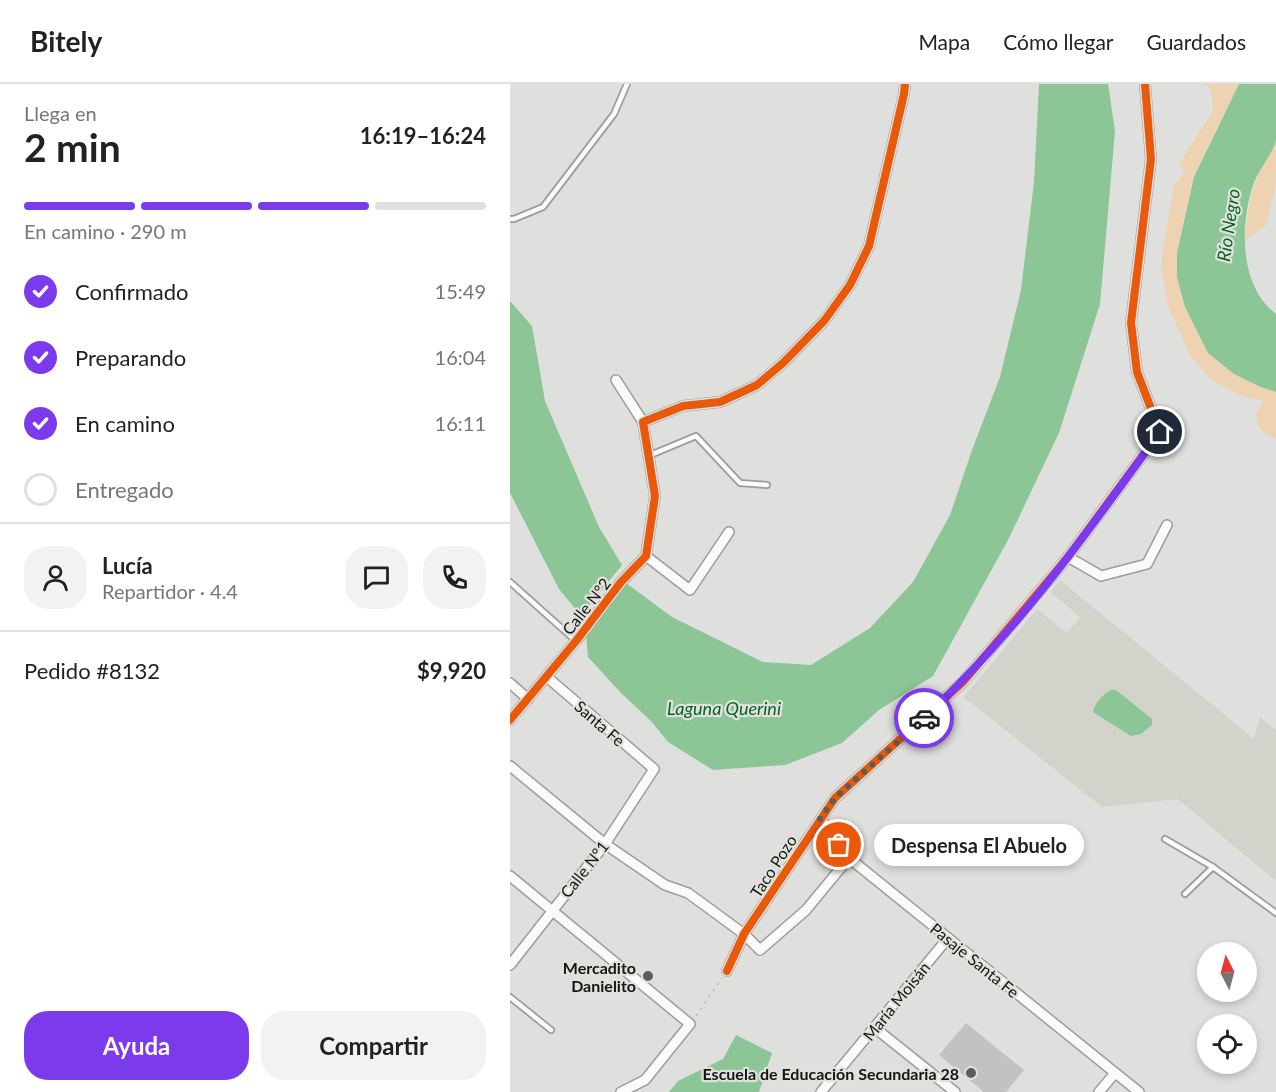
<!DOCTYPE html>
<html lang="es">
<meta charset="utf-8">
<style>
:root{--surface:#fff;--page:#f2f2f2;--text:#222;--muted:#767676;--line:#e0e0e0;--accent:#7c3aed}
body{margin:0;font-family:Lato,sans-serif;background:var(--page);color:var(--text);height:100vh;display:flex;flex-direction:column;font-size:22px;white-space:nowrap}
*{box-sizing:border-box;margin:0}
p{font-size:20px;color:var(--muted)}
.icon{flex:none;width:33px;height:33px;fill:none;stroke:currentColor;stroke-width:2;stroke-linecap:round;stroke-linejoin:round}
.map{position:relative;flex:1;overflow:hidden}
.details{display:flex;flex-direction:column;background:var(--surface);width:510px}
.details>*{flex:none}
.needle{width:39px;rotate:354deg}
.controls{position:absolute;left:687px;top:858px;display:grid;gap:12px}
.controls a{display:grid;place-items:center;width:60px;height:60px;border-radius:50%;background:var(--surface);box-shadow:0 3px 9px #0003;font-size:30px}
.pin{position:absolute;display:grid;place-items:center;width:51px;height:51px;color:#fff;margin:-26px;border:3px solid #fff;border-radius:50%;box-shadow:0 2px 6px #0007}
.courier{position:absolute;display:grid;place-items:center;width:60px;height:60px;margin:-30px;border:4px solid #7c3aed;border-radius:50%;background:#fff;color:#222;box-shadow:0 2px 8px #0007}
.bubble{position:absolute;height:42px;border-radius:21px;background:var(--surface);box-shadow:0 3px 9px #0003;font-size:20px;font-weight:700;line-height:42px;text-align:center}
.headline em{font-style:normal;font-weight:700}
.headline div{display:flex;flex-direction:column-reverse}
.headline{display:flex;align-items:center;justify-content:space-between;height:102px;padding:0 24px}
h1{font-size:39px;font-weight:700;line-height:45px}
.bar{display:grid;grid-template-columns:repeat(4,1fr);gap:9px 6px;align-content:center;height:72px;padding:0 24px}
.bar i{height:8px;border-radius:4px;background:var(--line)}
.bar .active{background:var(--accent)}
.bar p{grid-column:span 4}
.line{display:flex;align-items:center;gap:15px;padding:0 24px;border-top:2px solid var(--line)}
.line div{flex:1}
.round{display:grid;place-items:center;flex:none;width:63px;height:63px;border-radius:24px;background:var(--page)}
ol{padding:0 24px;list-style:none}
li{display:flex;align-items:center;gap:18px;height:66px}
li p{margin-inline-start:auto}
li .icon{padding:6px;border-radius:50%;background:var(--accent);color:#fff;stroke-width:4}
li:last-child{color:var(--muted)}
li i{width:33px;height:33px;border:3px solid var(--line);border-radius:50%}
.cta{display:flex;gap:12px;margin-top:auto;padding:12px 24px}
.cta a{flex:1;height:69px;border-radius:24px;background:var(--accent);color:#fff;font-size:24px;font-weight:700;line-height:69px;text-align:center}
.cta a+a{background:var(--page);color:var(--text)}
header{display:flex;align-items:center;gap:36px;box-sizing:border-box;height:84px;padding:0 30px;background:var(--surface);border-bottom:2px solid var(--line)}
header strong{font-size:28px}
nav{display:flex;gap:33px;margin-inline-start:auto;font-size:21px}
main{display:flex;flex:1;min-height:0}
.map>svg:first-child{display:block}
</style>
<header>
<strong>Bitely</strong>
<nav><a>Mapa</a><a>Cómo llegar</a><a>Guardados</a></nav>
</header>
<main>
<section class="details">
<div class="headline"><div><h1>2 min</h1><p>Llega en</p></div><em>16:19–16:24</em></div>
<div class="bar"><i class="active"></i><i class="active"></i><i class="active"></i><i></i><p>En camino · 290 m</p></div>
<ol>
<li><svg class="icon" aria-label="check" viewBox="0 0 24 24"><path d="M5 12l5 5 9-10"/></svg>Confirmado<p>15:49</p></li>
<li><svg class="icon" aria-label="check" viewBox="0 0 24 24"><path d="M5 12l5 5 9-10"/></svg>Preparando<p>16:04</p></li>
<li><svg class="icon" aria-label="check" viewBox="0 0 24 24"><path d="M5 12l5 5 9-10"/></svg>En camino<p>16:11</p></li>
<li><i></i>Entregado</li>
</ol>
<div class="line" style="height:108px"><a class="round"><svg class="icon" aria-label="person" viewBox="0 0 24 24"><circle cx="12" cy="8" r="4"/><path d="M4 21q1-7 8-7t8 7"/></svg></a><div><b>Lucía</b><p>Repartidor · 4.4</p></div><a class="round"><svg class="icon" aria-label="chat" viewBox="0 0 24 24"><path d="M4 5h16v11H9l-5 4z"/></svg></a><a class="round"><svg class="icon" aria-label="phone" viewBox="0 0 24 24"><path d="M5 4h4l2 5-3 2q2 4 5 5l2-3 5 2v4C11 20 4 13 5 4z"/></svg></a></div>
<div class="line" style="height:78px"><div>Pedido #8132</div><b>$9,920</b></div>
<div class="cta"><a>Ayuda</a><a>Compartir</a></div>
</section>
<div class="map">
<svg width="766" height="1008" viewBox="0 0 766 1008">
<rect width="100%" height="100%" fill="#dfe0dd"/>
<path fill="#d2d3cb" d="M550,496L744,655L750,633L766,646V797L668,715L592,723L454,613L527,525L557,549L570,533L540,508Z"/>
<g fill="#eed3b3">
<path d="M695,0H729L684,93L667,169V193L751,303L766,308V356L749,345L746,330L754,317L731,312L702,296L681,273L658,223L651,184L653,162L664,102L675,87L669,80L703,27L701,5Z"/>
<path d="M766,57V101L756,142L735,156C739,112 743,95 766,57Z"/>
</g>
<g fill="#8cc596">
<path d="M529,0H598L605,47L590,220L549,349L498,456L423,592L369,626L332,659L275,681L203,686L158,658L142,638L111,609L78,573L76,550L116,499L162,533L253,578L301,581L360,544L403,498L440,431L462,366L490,293L511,206L524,98Z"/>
<path d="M729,0H766C766,15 766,42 766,56C764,67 748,87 743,101C730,141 729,202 766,230V308L751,303L724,290L698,269L675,223L667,193V169L684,93Z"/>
<path d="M0,217L22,242L35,317L89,443L112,481L76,525L67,527L49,505L0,409Z"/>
<path d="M601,606H606L642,635V641L631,650L621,652L583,628C584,620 593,610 601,606Z"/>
<path d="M226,951L262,969L249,1008H159L168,997L213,975Z"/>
</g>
<path fill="#c2c2c0" d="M456,939L514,986L496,1008H474L429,971Z"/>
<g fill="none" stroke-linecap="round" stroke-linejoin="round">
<defs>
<g id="lane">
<path d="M0,135H4L33,123L104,30L117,0"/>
<path d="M138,372L186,352L230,399L257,401"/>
<path d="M0,498L66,557"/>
<path d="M655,755L703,783"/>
<path d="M675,810L703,783L766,829"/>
<path d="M0,913L41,946"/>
</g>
<g id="street">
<path d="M106,296L133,338"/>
<path d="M136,472L180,506L219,448"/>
<path d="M558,473L591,492L637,480L657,441"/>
<path d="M0,599L18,615"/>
<path d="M0,636L66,557L111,498L136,472L145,412L133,338L173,322L210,318L247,301L273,279L314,237L340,201L359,162L394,10L395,0"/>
<path d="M0,682L95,760L155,801L178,809L234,850L250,866L296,826L339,774"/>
<path d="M311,735L339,774L629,1008"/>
<path d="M0,792L180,940L135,996L111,1008"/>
<path d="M0,881L95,760L144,685L37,593"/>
<path d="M217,887L234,850L325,714L453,598L558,473L650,348L627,288L621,239L641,75L635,0"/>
<path d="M365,944L445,1008"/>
<path d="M311,1008L438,854"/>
<path d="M589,1008L605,989"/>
</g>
</defs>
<use href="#lane" stroke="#9c9d9a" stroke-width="8"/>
<use href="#street" stroke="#9c9d9a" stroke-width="12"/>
<path stroke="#bebfbe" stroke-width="1.5" stroke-dasharray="3 4.5" stroke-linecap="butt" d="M186,932L212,894"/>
<use href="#lane" stroke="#fafafa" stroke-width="4.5"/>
<use href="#street" stroke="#fafafa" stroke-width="9"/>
<defs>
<g id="cycleway">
<path d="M0,636L66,557L111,498L136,472L145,412L133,338L173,322L210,318L247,301L273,279L314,237L340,201L359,162L394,10L395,0"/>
<path d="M217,887L234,850L325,714L453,598L558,473L650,348L627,288L621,239L641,75L635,0"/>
</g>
</defs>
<use href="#cycleway" stroke="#e0e1dc" stroke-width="11"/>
<use href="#cycleway" stroke="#e8590c" stroke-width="8"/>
</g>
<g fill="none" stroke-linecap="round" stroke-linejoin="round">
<path stroke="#5c5c5a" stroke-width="6" stroke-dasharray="0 10.8" d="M329,761L310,735L325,714L414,634"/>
<path stroke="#7c3aed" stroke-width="8" d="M414,634C505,550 578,448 650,348"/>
</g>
<g fill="#5c5c5a" stroke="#e0e1dc" stroke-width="2">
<circle cx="138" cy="892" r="6"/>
<circle cx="461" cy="989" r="6"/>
</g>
<g text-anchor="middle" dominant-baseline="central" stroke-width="4.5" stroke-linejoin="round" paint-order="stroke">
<g font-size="16" fill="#151513" stroke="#e0e1dc">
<text transform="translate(76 522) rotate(-52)">Calle N°2</text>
<text transform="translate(90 639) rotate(41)">Santa Fe</text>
<text transform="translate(263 782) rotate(-57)">Taco Pozo</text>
<text transform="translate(74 785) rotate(-52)">Calle N°1</text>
<text transform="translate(465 876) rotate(39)">Pasaje Santa Fe</text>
<text transform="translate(386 917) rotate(-51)">María Moisán</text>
</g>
<g font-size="16" font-weight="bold" fill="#151513" stroke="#e0e1dc" text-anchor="end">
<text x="126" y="883">Mercadito<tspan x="126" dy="18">Danielito</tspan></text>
<text x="449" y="989">Escuela de Educación Secundaria 28</text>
</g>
<g font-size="18" font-style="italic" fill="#066326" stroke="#e0e1dc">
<text transform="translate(718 141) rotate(-82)">Río Negro</text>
<text x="214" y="624">Laguna Querini</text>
</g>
</g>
</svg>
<div class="controls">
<a><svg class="needle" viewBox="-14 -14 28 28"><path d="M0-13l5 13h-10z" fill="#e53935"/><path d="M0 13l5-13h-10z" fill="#767676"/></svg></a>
<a><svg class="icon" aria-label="locate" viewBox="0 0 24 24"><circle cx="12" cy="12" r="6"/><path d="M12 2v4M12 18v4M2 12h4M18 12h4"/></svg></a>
</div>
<div class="pin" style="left:329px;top:761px;background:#ea580c"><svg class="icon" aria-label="bag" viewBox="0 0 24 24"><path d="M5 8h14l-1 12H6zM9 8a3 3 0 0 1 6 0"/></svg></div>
<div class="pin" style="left:650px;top:348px;background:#1f2937"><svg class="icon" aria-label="home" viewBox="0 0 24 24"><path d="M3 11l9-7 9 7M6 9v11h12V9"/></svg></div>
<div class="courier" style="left:414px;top:634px"><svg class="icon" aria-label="car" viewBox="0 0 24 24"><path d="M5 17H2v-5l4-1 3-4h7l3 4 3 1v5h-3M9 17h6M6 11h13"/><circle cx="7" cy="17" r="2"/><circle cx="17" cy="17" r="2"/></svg></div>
<div class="bubble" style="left:364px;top:740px;width:210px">Despensa El Abuelo</div>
</div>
</main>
